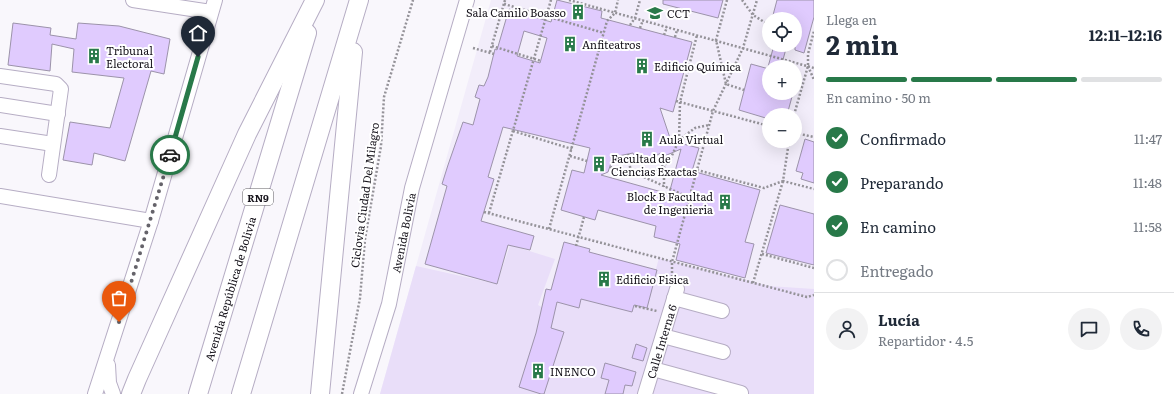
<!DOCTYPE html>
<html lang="es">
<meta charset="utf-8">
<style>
:root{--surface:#fff;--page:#f2f2f3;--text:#1f2937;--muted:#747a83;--line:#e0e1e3;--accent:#287949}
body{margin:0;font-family:Literata,serif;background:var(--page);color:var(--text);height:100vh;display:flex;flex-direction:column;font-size:15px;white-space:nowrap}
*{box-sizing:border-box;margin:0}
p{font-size:13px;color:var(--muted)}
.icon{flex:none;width:22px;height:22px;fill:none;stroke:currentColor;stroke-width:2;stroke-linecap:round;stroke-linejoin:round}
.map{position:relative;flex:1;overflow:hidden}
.sheet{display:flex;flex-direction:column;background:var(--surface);width:360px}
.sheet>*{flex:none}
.controls{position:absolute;left:762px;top:12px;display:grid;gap:8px}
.controls a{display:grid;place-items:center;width:40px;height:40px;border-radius:50%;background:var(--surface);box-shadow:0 4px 16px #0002;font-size:20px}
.pin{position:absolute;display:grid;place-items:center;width:34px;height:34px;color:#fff;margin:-41px -17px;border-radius:50% 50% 50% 0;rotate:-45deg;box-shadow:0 0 4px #0007}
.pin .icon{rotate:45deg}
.courier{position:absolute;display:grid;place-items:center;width:40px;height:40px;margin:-20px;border:3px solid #287949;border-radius:50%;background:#fff;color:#222;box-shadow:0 1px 5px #0007}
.overview em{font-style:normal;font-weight:700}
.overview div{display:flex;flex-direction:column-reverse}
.overview{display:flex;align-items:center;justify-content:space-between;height:68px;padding:0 12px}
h1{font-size:26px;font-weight:700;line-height:30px}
.bar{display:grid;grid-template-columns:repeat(4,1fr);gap:6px 4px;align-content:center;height:48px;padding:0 12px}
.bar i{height:5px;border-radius:3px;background:var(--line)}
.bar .current{background:var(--accent)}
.bar p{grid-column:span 4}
.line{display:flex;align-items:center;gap:10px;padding:0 12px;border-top:1px solid var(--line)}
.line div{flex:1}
.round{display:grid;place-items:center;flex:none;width:42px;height:42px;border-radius:21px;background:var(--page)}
ol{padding:0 12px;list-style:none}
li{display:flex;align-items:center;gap:12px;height:44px}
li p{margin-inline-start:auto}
li .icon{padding:4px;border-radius:50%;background:var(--accent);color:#fff;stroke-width:4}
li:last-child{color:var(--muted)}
li i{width:22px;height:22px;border:2px solid var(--line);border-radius:50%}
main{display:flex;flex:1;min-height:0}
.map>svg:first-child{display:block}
</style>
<main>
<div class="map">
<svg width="814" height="394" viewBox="0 0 814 394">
<rect width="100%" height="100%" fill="#f9f7fc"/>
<path fill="#f2edfa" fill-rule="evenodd" d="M491,0H814V394H380ZM769,19H795V45H769ZM769,67H795V93H769ZM769,115H795V141H769Z"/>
<path fill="#e9def9" d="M510,245L555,259L538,305L554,314L557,302L579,308L581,299L632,312L634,305L645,308L659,258L769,286L814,289V394H380L416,266L497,284Z"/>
<g fill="#e0cbfe" stroke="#9c93aa" fill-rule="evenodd">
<path d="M557,0L602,11L601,18L692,42L673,112L660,108L671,141L699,148L692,171L760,190L745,242L754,244L745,278L676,260L680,244L654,237L656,226L598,210L595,220L561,210L572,170L584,173L590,148L503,127L488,177L494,179L481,221L534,236L530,250L508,245L497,284L425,264L447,186L442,184L448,165L463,122L473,125L480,99L475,97L479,85L484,86L488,77L495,49L497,50L509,9L551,22ZM524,31L547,38L540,63L517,56ZM681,149L669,194L601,175L608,172L613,157L633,153L637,162L646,158L647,160L661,153L662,157Z"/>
<path d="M663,0H723L718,18L663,4Z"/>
<path d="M777,0H814V17L804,53L795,50V19H772Z"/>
<path d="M13,23L51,28L50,35L76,39L78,23L119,26L170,39L164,74L151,71L125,161L94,153L92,165L63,160L70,122L110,128L124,78L72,72L74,49L52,44L50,71L8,65Z"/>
<path d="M774,45H787L781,67H768Z"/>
<path d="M751,64L769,69V93H793L787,115H769V119L739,110Z"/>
<path d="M805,139L814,142V183L801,179L803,173L796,171Z"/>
<path d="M780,205L814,214V265L766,253Z"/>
<path d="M564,242L590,249L589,252L657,270L647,308L634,305L632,312L581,299L579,308L557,302L551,328L564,332L544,394H541L519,387L536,333L546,289L551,290Z"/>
<path d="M636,344L647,348L643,361L632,358Z"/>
<path d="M605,363L636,372L632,386L625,385L623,394H605L609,380L601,378Z"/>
</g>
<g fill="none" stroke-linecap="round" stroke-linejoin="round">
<defs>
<g id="minor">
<path d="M133,0L211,12"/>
<path d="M0,76L56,84L61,89L49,175"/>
<path d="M0,105L58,114"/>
<path d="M0,136L53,144"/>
<path d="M0,196L151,221"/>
<path d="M674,298L722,311"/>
<path d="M663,336L723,352"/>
<path d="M108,365L109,383L113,394"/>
<path d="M653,369L741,393"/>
<path d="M95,394L151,221L215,0"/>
<path id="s1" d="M361,394L389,304L412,188L467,0"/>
<path id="s2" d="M645,394L677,289"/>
</g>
<g id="major">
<path d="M131,394L137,379L247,134L315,0"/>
<path id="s3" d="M198,394L307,33"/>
<path d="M241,394L359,0"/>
<path d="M320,394L353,52"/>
</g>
</defs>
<use href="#minor" stroke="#b6adc4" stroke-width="16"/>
<use href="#major" stroke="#b6adc4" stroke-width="20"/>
<g stroke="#949298" stroke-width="2.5" stroke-dasharray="2 2" stroke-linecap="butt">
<path d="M569,0L814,68"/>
<path d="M727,0L716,40L726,84L744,90"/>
<path d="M742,0L753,15L769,25"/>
<path d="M504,4L604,33"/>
<path d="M630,25L635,18L640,0"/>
<path d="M640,28L643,20"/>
<path d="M664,35L667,27"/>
<path d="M675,37L677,30"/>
<path d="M492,46L541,61"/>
<path d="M473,48L494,54"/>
<path d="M490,52L505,0"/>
<path d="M808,66L814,80"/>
<path d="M676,101L769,126"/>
<path d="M794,115L808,66V54L814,31"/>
<path d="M513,131L572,149"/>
<path d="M795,133L814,137"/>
<path d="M679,140L680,102L697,35"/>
<path d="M789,141L783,181L814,189"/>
<path d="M628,154L631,173"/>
<path d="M570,156L587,161"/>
<path d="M664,166V187"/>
<path d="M610,167L644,177L669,162L679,140L695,128L709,125"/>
<path d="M697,170L764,188L783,181"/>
<path d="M644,177L690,198"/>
<path d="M484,212L807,297L814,295"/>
<path d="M489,213L551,0"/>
<path d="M549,229L607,21L615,13L618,0"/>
<path d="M576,246L584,217"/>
<path d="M762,254L814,268"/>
<path d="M672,277V262L713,111L743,48L757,0"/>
<path d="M753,283L783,181"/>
<path d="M635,306L657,311"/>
<path d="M342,394L360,298L365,239L381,146L384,97L413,0"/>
</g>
<use href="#minor" stroke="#fff" stroke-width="14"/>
<use href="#major" stroke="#fff" stroke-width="18"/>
</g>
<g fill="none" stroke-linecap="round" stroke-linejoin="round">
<path stroke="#65636a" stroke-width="4" stroke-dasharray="0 7.2" d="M119,322L170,155"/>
<path stroke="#287949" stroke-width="5" d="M170,155L198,57"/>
</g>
<defs>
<symbol id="building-bare" viewBox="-9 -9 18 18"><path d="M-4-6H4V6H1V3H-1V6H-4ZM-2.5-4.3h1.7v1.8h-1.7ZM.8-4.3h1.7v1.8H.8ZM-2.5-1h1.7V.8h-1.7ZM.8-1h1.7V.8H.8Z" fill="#287949" stroke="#fff" stroke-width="2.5" paint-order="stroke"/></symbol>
<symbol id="university-bare" viewBox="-9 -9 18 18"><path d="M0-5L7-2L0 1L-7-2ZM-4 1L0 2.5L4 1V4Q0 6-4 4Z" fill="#287949" stroke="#fff" stroke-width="2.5" paint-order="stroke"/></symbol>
</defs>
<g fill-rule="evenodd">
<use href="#building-bare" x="567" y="1" width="22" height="22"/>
<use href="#university-bare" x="644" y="2" width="22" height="22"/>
<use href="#building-bare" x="559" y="33" width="22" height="22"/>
<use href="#building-bare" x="83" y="45" width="22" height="22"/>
<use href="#building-bare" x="631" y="55" width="22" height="22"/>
<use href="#building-bare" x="636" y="128" width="22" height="22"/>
<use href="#building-bare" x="588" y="153" width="22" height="22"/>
<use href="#building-bare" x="714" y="191" width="22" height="22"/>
<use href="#building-bare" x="593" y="268" width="22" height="22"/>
<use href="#building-bare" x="527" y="360" width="22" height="22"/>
</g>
<g text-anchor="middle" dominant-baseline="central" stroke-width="4" stroke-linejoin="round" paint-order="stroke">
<rect fill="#fff" stroke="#5c5a5f" stroke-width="1" x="243" y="189" width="30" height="16" rx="3"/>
<g font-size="10" font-weight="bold" fill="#16131b">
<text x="258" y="197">RN9</text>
</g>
<g font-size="11" fill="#16131b" stroke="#fff" text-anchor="start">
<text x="566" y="12" text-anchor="end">Sala Camilo Boasso</text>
<text x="667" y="13">CCT</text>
<text x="582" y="44">Anfiteatros</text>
<text x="106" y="50">Tribunal<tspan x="106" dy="13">Electoral</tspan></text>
<text x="654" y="66">Edificio Química</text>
<text x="659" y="139">Aula Virtual</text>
<text x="611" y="158">Facultad de<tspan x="611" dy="13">Ciencias Exactas</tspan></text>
<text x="713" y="196" text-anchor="end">Block B Facultad<tspan x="713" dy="13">de Ingenieria</tspan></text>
<text x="616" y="279">Edificio Fisica</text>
<text x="550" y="371">INENCO</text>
</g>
<g font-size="11" fill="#16131b" stroke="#fff">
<text transform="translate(364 195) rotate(-82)">Ciclovia Ciudad Del Milagro</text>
<text stroke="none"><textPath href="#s1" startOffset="167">Avenida Bolivia</textPath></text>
<text stroke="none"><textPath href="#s3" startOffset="110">Avenida República de Bolivia</textPath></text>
<text stroke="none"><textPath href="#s2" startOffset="55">Calle Interna 6</textPath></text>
</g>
</g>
</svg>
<div class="controls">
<a><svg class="icon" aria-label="locate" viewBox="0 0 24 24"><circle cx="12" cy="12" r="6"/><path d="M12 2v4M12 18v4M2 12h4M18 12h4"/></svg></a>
<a>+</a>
<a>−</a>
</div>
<div class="pin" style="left:119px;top:322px;background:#ea580c"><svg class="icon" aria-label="bag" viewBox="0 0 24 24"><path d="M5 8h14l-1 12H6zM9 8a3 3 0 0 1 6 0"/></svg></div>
<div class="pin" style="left:198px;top:57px;background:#1f2937"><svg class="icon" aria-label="home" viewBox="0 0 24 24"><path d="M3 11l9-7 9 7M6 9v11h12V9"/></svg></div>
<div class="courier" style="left:170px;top:155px"><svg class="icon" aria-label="car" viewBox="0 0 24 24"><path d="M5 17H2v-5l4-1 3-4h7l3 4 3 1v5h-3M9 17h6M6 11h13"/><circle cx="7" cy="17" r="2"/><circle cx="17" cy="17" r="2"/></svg></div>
</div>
<section class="sheet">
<div class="overview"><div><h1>2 min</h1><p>Llega en</p></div><em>12:11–12:16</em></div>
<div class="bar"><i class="current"></i><i class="current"></i><i class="current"></i><i></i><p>En camino · 50 m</p></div>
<ol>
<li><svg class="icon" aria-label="check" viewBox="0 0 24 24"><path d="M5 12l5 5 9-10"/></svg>Confirmado<p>11:47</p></li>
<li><svg class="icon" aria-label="check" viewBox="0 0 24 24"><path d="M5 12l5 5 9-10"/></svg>Preparando<p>11:48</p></li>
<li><svg class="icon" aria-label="check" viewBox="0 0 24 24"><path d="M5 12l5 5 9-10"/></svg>En camino<p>11:58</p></li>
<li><i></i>Entregado</li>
</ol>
<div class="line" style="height:72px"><a class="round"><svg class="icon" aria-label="person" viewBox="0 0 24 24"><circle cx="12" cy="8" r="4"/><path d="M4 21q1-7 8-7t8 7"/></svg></a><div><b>Lucía</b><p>Repartidor · 4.5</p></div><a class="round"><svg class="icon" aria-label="chat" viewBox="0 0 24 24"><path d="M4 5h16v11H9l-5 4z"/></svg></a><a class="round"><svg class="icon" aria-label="phone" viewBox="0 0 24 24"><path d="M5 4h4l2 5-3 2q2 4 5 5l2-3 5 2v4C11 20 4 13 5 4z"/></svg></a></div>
</section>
</main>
